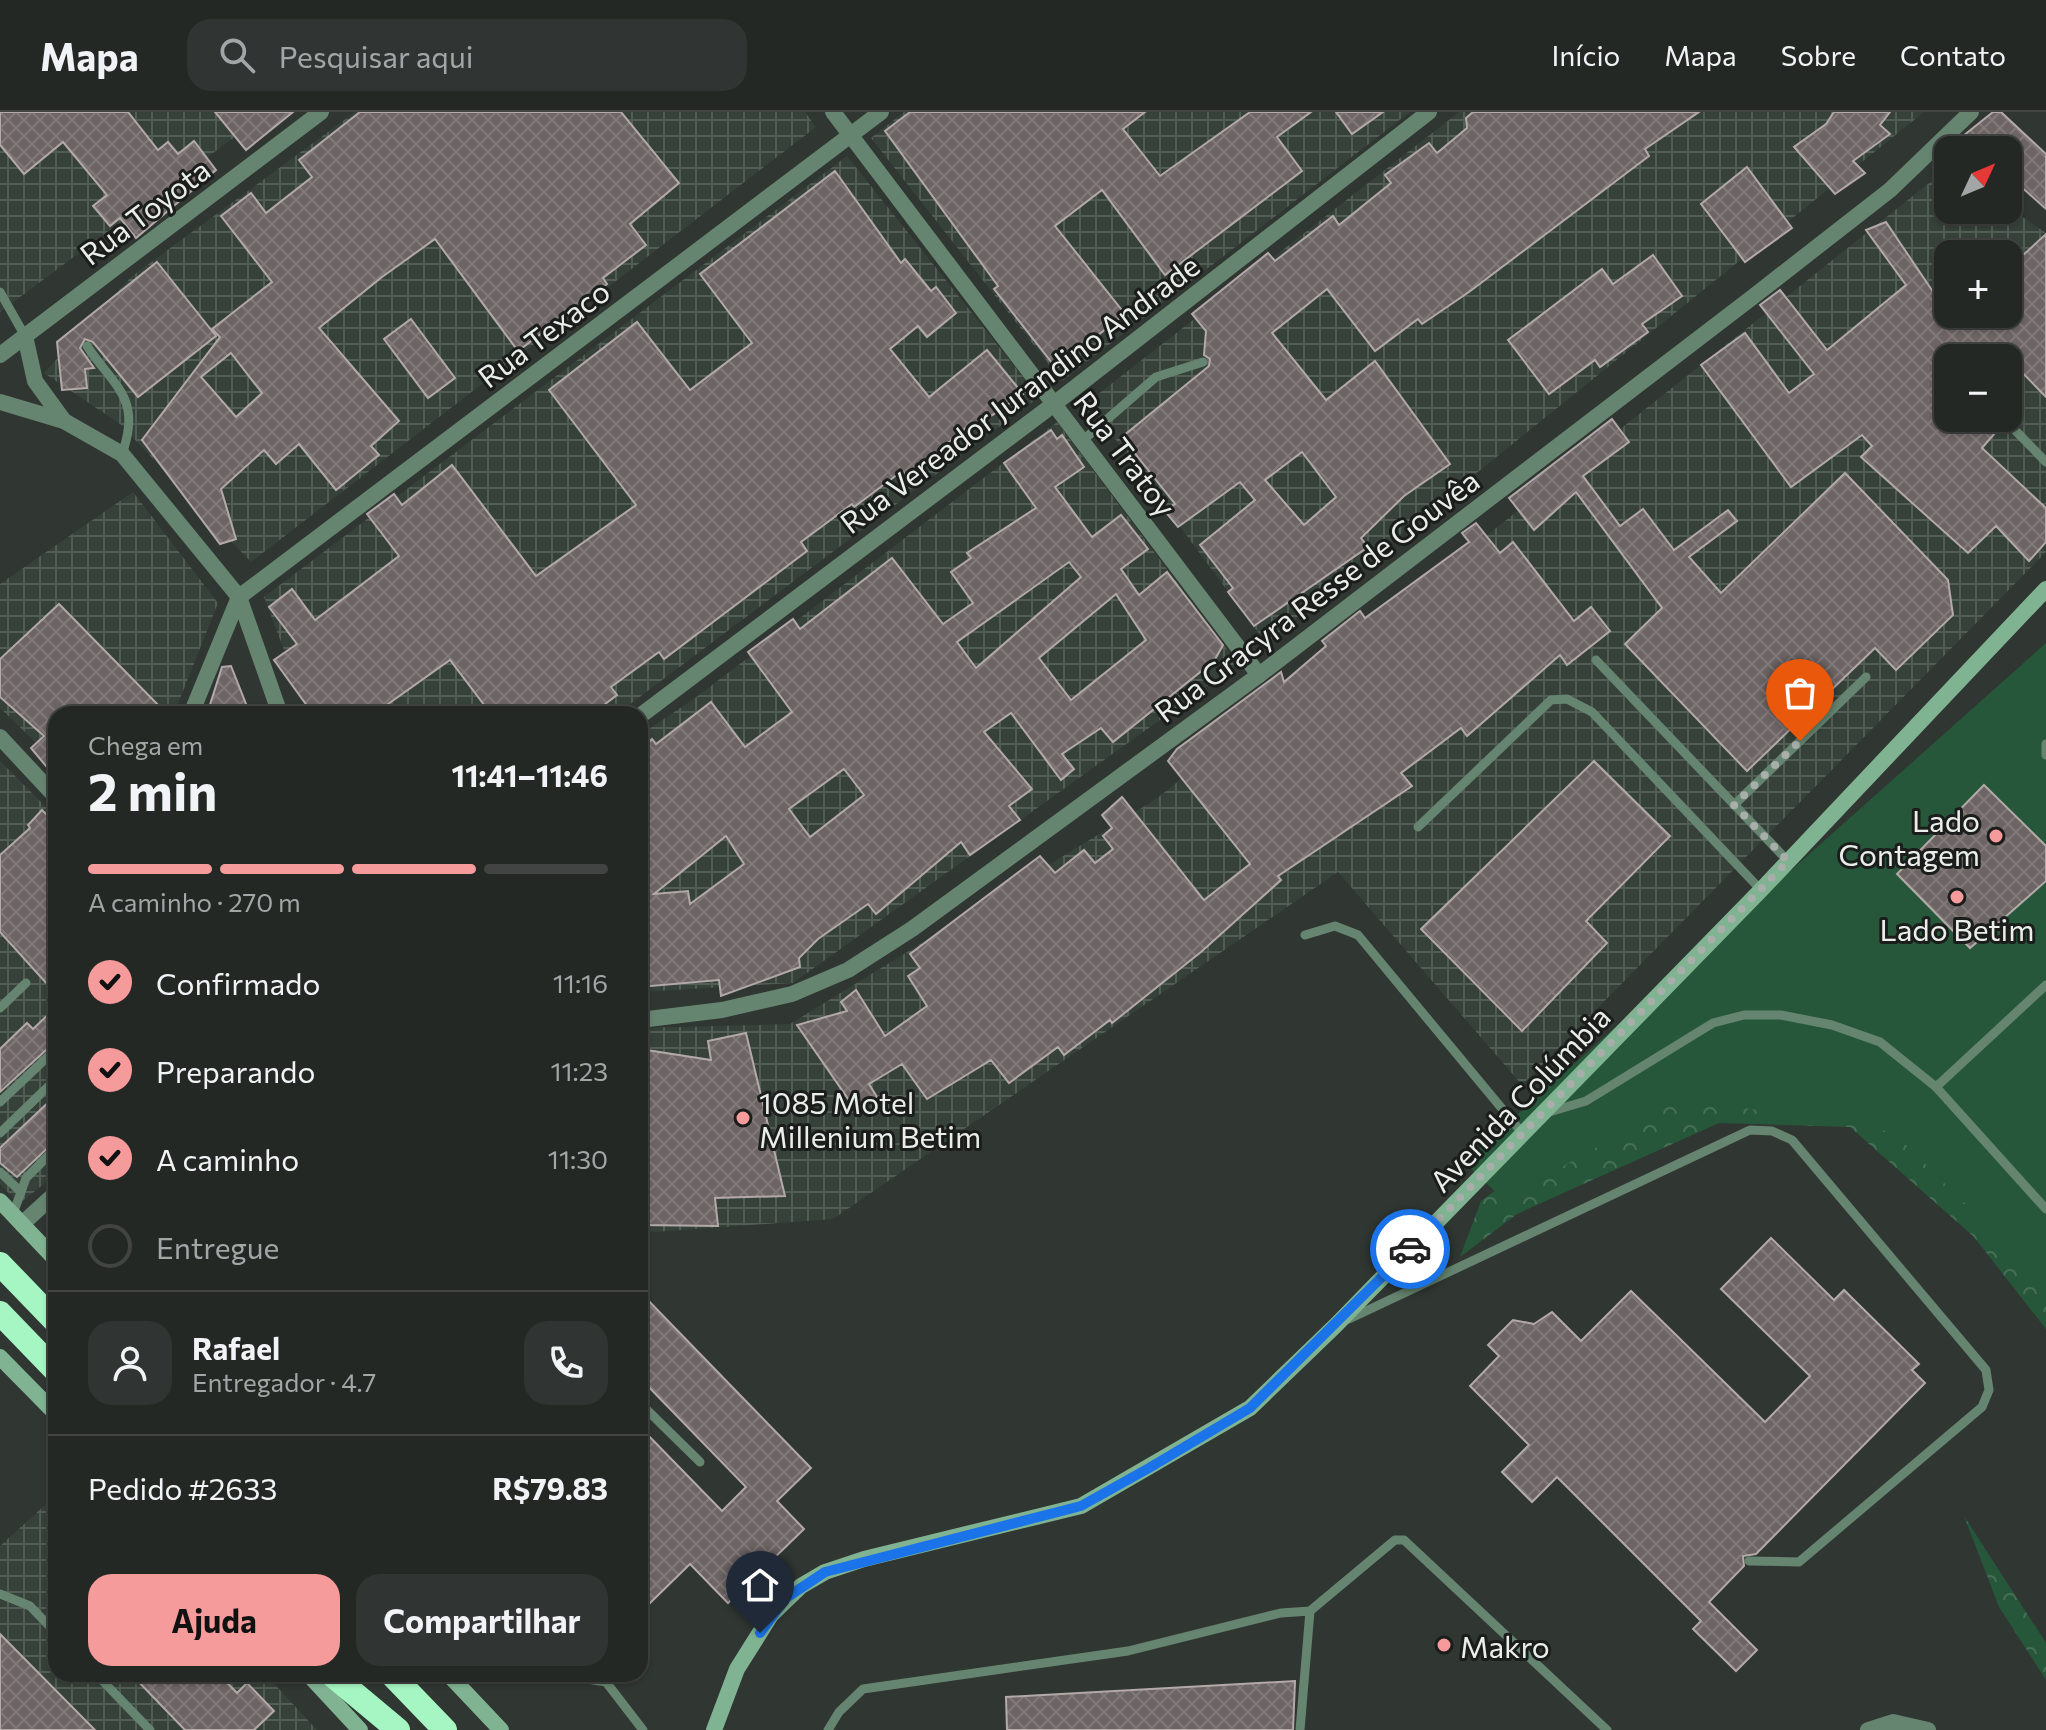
<!DOCTYPE html>
<html lang="pt">
<meta charset="utf-8">
<style>
:root{--surface:#242825;--page:#303432;--text:#f1f3f6;--muted:#a3a6a7;--line:#414442;--accent:#f59b9b}
body{margin:0;font-family:Commissioner,sans-serif;background:var(--page);color:var(--text);height:100vh;display:flex;flex-direction:column;font-size:30px;white-space:nowrap}
*{box-sizing:border-box;margin:0}
p{font-size:26px;color:var(--muted)}
.icon{flex:none;width:44px;height:44px;fill:none;stroke:currentColor;stroke-width:2;stroke-linecap:round;stroke-linejoin:round}
.map{position:relative;flex:1;overflow:hidden}
.drawer{position:absolute;left:48px;top:594px;width:600px;height:976px;display:flex;flex-direction:column;background:var(--surface);border-radius:24px;box-shadow:0 2px 6px #0004,0 0 0 2px var(--line)}
.drawer>*{flex:none}
.needle{width:52px;rotate:46deg}
.controls{position:absolute;left:1934px;top:24px;display:grid;gap:16px}
.controls a{display:grid;place-items:center;width:88px;height:88px;border-radius:16px;background:var(--surface);box-shadow:0 2px 6px #0004,0 0 0 2px var(--line);font-size:40px}
.pin{position:absolute;display:grid;place-items:center;width:68px;height:68px;color:#fff;margin:-82px -34px;border-radius:50% 50% 50% 0;rotate:-45deg;box-shadow:0 0 8px #0007}
.pin .icon{rotate:45deg}
.courier{position:absolute;display:grid;place-items:center;width:80px;height:80px;margin:-40px;border:6px solid #1a73e8;border-radius:50%;background:#fff;color:#222;box-shadow:0 2px 10px #0007}
.headline em{font-style:normal;font-weight:700}
.headline div{display:flex;flex-direction:column-reverse}
.headline{display:flex;align-items:center;justify-content:space-between;height:136px;padding:0 40px}
h1{font-size:52px;font-weight:700;line-height:60px}
.bar{display:grid;grid-template-columns:repeat(4,1fr);gap:12px 8px;align-content:center;height:96px;padding:0 40px}
.bar i{height:10px;border-radius:6px;background:var(--line)}
.bar .selected{background:var(--accent)}
.bar p{grid-column:span 4}
.line{display:flex;align-items:center;gap:20px;padding:0 40px;border-top:2px solid var(--line)}
.line div{flex:1}
.round{display:grid;place-items:center;flex:none;width:84px;height:84px;border-radius:24px;background:var(--page)}
ol{padding:0 40px;list-style:none}
li{display:flex;align-items:center;gap:24px;height:88px}
li p{margin-inline-start:auto}
li .icon{padding:8px;border-radius:50%;background:var(--accent);color:#111;stroke-width:4}
li:last-child{color:var(--muted)}
li i{width:44px;height:44px;border:4px solid var(--line);border-radius:50%}
.cta{display:flex;gap:16px;margin-top:auto;padding:16px 40px}
.cta a{flex:1;height:92px;border-radius:24px;background:var(--accent);color:#111;font-size:32px;font-weight:700;line-height:92px;text-align:center}
.cta a+a{background:var(--page);color:var(--text)}
header{display:flex;align-items:center;gap:48px;box-sizing:border-box;height:112px;padding:0 40px;background:var(--surface);border-bottom:2px solid var(--line)}
header strong{font-size:38px}
nav{display:flex;gap:44px;margin-inline-start:auto;font-size:28px}
.search{width:560px;height:72px;background:var(--page);display:flex;align-items:center;gap:20px;box-sizing:border-box;padding:0 28px;border-radius:24px;color:var(--muted);font-size:30px}
.map>svg:first-child{display:block}
</style>
<header>
<strong>Mapa</strong>
<div class="search"><svg class="icon" aria-label="search" viewBox="0 0 24 24"><circle cx="10" cy="10" r="6"/><path d="M15 15l6 6"/></svg>Pesquisar aqui</div>
<nav><a>Início</a><a>Mapa</a><a>Sobre</a><a>Contato</a></nav>
</header>
<div class="map">
<svg width="2046" height="1618" viewBox="0 0 2046 1618">
<defs>
<pattern id="industrial-grid" width="8" height="8" patternUnits="userSpaceOnUse" patternTransform="scale(2)"><rect width="8" height="8" fill="#354139"/><path d="M0 4h8M4 0v8" fill="none" stroke="#525d56"/></pattern>
<pattern id="forest-crowns" width="20" height="18" patternUnits="userSpaceOnUse" patternTransform="scale(2)"><rect width="20" height="18" fill="#26573a"/><path d="M2 6a3 3 0 1 1 6 0M12 15a3 3 0 1 1 6 0" fill="none" stroke="#466f57"/></pattern>
<pattern id="building-cross-hatch" width="8" height="8" patternUnits="userSpaceOnUse" patternTransform="scale(2)"><rect width="8" height="8" fill="#6d6464"/><path d="M0 0l8 8M0 8l8-8" fill="none" stroke="#827a7a"/></pattern>
</defs>
<rect width="100%" height="100%" fill="#303631"/>
<g fill="url(#industrial-grid)" fill-rule="evenodd">
<path d="M0,0H268L0,200Z"/>
<path d="M355,0H805L816,15L251,450L120,312L44,261L131,165Z"/>
<path d="M904,0H1410L1062,269L871,26Z"/>
<path d="M1459,0H1924L1266,531L1088,290Z"/>
<path d="M847,44L1039,285L617,602H308L264,485Z"/>
<path d="M1948,56V98H2008V95L2046,121V440L1522,973L1338,760L833,1107L640,1121V916L790,912L1156,687ZM1948,142H2008V202H1948ZM1948,246H2008V306H1948Z"/>
<path d="M1057,310L1238,552L793,871L640,880V623L695,586Z"/>
<path d="M133,380L218,491L174,602H56V650L0,596V472Z"/>
<path d="M0,649L56,705V1062L19,1092L0,1072Z"/>
<path d="M56,1383V1562H265L317,1618H0V1434Z"/>
</g>
<g fill="url(#forest-crowns)">
<path d="M1820,937L2046,1146V1217L1974,1125L1850,1015L1719,1011L1517,1102L1460,1145L1481,1089L1544,1042L1676,959Z"/>
<path d="M1964,1404L2046,1531V1568L1999,1495Z"/>
</g>
<path fill="#26573a" d="M2046,531V1172L1893,1020L1682,986L1504,1088L1464,1050Z"/>
<g fill="url(#building-cross-hatch)" stroke="#b3a9a9" stroke-width="2" fill-rule="evenodd">
<path d="M0,0H128L158,38L168,30L178,42L194,29L216,58L136,126L120,106L110,114L93,94L107,83L63,30L24,62L0,33Z"/>
<path d="M215,0H293L246,38Z"/>
<path d="M360,0H621L679,71L630,112L646,133L603,166L607,172L518,239L435,127L382,165L319,216L399,309L371,334L379,343L336,378L299,332L276,352L264,338L221,377L236,427L220,432L142,328L220,225L212,217L272,170L221,104L251,81L266,101L312,65L299,48ZM231,241L262,281L236,305L201,265Z"/>
<path d="M910,0H1145L1123,17L1160,64L1250,0H1311L1277,25L1302,59L1165,163L1102,78L1055,114L1125,202L1056,256L994,177L998,174L885,19Z"/>
<path d="M1336,0H1383L1352,22Z"/>
<path d="M1473,0H1699L1645,37L1649,44L1469,180L1422,212L1418,207L1375,239L1327,177L1272,221L1326,288L1375,249L1450,352L1404,384L1361,426L1368,435L1254,514L1228,480L1233,476L1200,433L1255,388L1240,370L1178,415L1164,398L1175,392L1122,325L1209,254L1210,247L1204,243L1206,219L1192,202L1268,141L1275,149L1333,104L1339,113L1391,71L1385,63L1429,31L1437,41L1467,16L1466,6ZM1302,340L1336,385L1304,413L1265,368Z"/>
<path d="M1834,0H1890L1880,13L1890,22L1853,49L1865,61L1835,82L1794,35L1826,12Z"/>
<path d="M1993,0H2001L2046,42V97L2008,63V38H1980L1963,24Z"/>
<path d="M1747,55L1792,116L1745,150L1701,92Z"/>
<path d="M835,59L901,151L905,147L931,179L936,175L956,201L927,225L918,214L890,237L929,285L987,238L1023,282L969,319L966,316L907,365L902,359L854,395L852,392L801,430L807,439L664,547L659,540L611,575L617,583L592,602H491L450,548L374,602H313L274,548L297,532L269,495L292,477L315,508L399,444L367,402L394,382L402,393L452,353L536,464L636,393L549,278L637,210L690,278L752,231L700,162Z"/>
<path d="M1886,110L1948,202H2008V157L2046,122V285L2008,246H1948V306H2008L1982,336L2046,396V430L2029,449L1996,414L1968,441L1861,345L1872,334L1862,323L1791,375L1701,253L1745,221L1789,281L1814,262L1760,193L1780,178L1827,238L1906,173L1866,118Z"/>
<path d="M1653,143L1682,184L1642,212L1648,220L1600,255L1595,248L1549,282L1508,228L1602,157L1613,172Z"/>
<path d="M157,150L216,224L138,285L93,230L85,227L80,236L94,256L85,257L87,276L62,278L57,230Z"/>
<path d="M411,207L455,266L428,286L384,227Z"/>
<path d="M1612,307L1629,330L1583,364L1620,414L1643,397L1674,438L1728,398L1737,409L1689,445L1721,481L1845,361L1948,468L1953,503L1896,558L1875,536L1747,659L1625,532L1662,496L1576,380L1534,418L1509,386Z"/>
<path d="M1051,318L1057,327L1062,323L1084,355L1055,375L1092,425L1121,403L1148,437L1121,457L1139,483L1167,460L1223,533L1214,549L1113,630L1101,616L1062,642L1074,657L1061,668L1011,601L984,620L1032,677L1009,694L1020,708L970,743L961,730L876,802L868,792L818,827L799,846L800,855L721,884L719,868L640,875V638L652,627L656,632L711,590L745,635L792,600L748,540L793,507L800,517L892,446L943,512L973,491L951,460L971,446L967,441L1036,396L1004,351ZM1069,450L1081,465L976,556L957,530ZM1116,482L1146,528L1071,588L1039,546ZM844,657L864,683L810,725L789,697ZM726,724L744,752L690,792L688,779L654,782Z"/>
<path d="M1476,411L1500,441L1513,430L1574,509L1591,495L1610,519L1567,553L1560,543L1467,624L1461,616L1401,661L1412,674L1278,764L1281,768L1201,840L1112,911L1110,908L1064,943L1058,935L1009,971L991,948L927,987L902,952L869,972L877,985L853,994L797,913L847,899L841,890L856,878L885,924L927,894L908,864L920,856L910,842L1040,744L1055,761L1084,738L1095,751L1113,737L1103,724L1112,716L1102,703L1122,685L1204,788L1250,752L1168,649L1177,637L1281,560L1284,570L1326,534L1322,529L1360,499L1365,506L1469,430L1462,421Z"/>
<path d="M59,492L167,602H56V666L31,636L44,624L0,585V547Z"/>
<path d="M231,554L250,602H207L222,555Z"/>
<path d="M1594,649L1670,724L1586,809L1607,831L1522,919L1421,817Z"/>
<path d="M1984,673L2046,734V769L1970,836L1897,762Z"/>
<path d="M42,698L56,712V882L0,820V743L30,716L28,713Z"/>
<path d="M56,895V929L0,980V937L27,911L33,917Z"/>
<path d="M746,921L785,1084L715,1086L718,1114L640,1113V937L711,948L708,929Z"/>
<path d="M56,983V1028L17,1065L0,1051V1036Z"/>
<path d="M1771,1126L1834,1188L1844,1178L1919,1252L1912,1258L1925,1271L1756,1442L1743,1444L1744,1454L1709,1490L1757,1538L1736,1559L1693,1517L1701,1509L1557,1365L1532,1390L1502,1360L1529,1333L1470,1274L1499,1244L1488,1233L1513,1208L1534,1212L1552,1200L1581,1229L1631,1179L1765,1310L1810,1264L1721,1177Z"/>
<path d="M640,1180L811,1356L777,1389L804,1417L728,1491L690,1452L649,1492L640,1482V1315L722,1399L746,1375L640,1266Z"/>
<path d="M0,1522L95,1618H0Z"/>
<path d="M131,1562H219L237,1581L247,1571L274,1599L254,1618H185Z"/>
<path d="M1295,1569L1293,1618H1007L1006,1585Z"/>
</g>
<g fill="none" stroke-linecap="round" stroke-linejoin="round">
<g stroke="#668570" stroke-width="9">
<path d="M0,180L25,224"/>
<path d="M87,234C115,276 142,286 122,342"/>
<path d="M2010,313L2046,350"/>
<path d="M1082,329L1156,265L1203,250"/>
<path d="M1596,548L1788,749"/>
<path d="M2046,632V643"/>
<path d="M1734,693L1866,565"/>
<path d="M1418,715L1551,588L1567,587L1592,600L1761,778"/>
<path d="M1305,823L1335,814L1358,823L1523,1022"/>
<path d="M0,896L26,871"/>
<path d="M1936,975L2046,1097"/>
<path d="M0,990L56,937"/>
<path d="M1546,1001L1586,989L1713,911L1744,903H1781L1832,913L1880,930L1936,975L2046,873"/>
<path d="M0,1021L56,967"/>
<path d="M0,1060L21,1080"/>
<path d="M13,1102L26,1066L56,1036"/>
<path d="M1349,1207L1750,1018L1772,1019L1792,1028L1986,1258L1989,1278L1982,1295L1799,1450L1749,1449"/>
<path d="M640,1291L700,1350"/>
<path d="M0,1482L30,1494L56,1521"/>
<path d="M96,1562L150,1618"/>
<path d="M556,1562L606,1570L643,1618"/>
<path d="M828,1618L839,1600L863,1577L1128,1539L1281,1501L1310,1499L1395,1428H1404L1607,1618"/>
<path d="M1300,1618L1310,1499"/>
</g>
<g stroke="#668570" stroke-width="16">
<path d="M833,0L1259,563"/>
<path d="M25,224L35,269L64,309"/>
<path d="M0,243L321,0"/>
<path d="M0,290L64,309L122,342L239,485L280,602"/>
<path d="M191,602L239,485L881,0"/>
<path d="M640,604L1054,292L1429,0"/>
<path d="M0,625L56,685"/>
<path d="M640,908L722,898L792,882L848,858L912,817L1259,563L1754,184L1890,78L1971,0"/>
<path d="M22,1112L56,1081"/>
<path d="M1868,1618L1893,1610L1928,1618"/>
</g>
<g stroke="#80b392" stroke-width="16">
<path d="M0,1089L56,1148"/>
<path d="M0,1245L56,1302"/>
<path d="M308,1562L360,1618"/>
<path d="M448,1562L501,1618"/>
<path d="M714,1618L737,1557L771,1503L801,1474L825,1460L864,1447L1081,1394L1250,1296L1335,1214L1761,778L2046,477"/>
</g>
<g stroke="#a6f6c3" stroke-width="24">
<path d="M0,1152L56,1210"/>
<path d="M0,1201L56,1259"/>
<path d="M331,1562L398,1618"/>
<path d="M391,1562L445,1618"/>
</g>
</g>
<g fill="none" stroke-linecap="round" stroke-linejoin="round">
<path stroke="#a8aeaa" stroke-width="8" stroke-dasharray="0 14.4" d="M1410,1137L1788,749L1734,693L1800,629"/>
<path stroke="#1a73e8" stroke-width="10" d="M760,1521L786,1486L825,1460L1081,1394L1149,1356L1250,1296L1410,1137"/>
</g>
<g fill="#f59b9b" stroke="#1a1d1b" stroke-width="3">
<circle cx="1996" cy="724" r="8"/>
<circle cx="1957" cy="785" r="8"/>
<circle cx="743" cy="1006" r="8"/>
<circle cx="1444" cy="1533" r="8"/>
</g>
<g text-anchor="middle" dominant-baseline="central" stroke-width="6" stroke-linejoin="round" paint-order="stroke">
<g font-size="30" fill="#e9eeeb" stroke="#1a1d1b">
<text transform="translate(144 99) rotate(-37)">Rua Toyota</text>
<text transform="translate(543 221) rotate(-37)">Rua Texaco</text>
<text transform="translate(1019 281) rotate(-37)">Rua Vereador Jurandino Andrade</text>
<text transform="translate(1126 341) rotate(53)">Rua Tratoy</text>
<text transform="translate(1316 483) rotate(-37)">Rua Gracyra Resse de Gouvêa</text>
<text transform="translate(1519 986) rotate(-46)">Avenida Colúmbia</text>
</g>
<g font-size="30" fill="#e9eeeb" stroke="#1a1d1b" text-anchor="start">
<text x="1980" y="707" text-anchor="end">Lado<tspan x="1980" dy="34">Contagem</tspan></text>
<text x="1957" y="816" text-anchor="middle">Lado Betim</text>
<text x="759" y="989">1085 Motel<tspan x="759" dy="34">Millenium Betim</tspan></text>
<text x="1460" y="1533">Makro</text>
</g>
</g>
</svg>
<div class="controls">
<a><svg class="needle" viewBox="-14 -14 28 28"><path d="M0-13l5 13h-10z" fill="#e53935"/><path d="M0 13l5-13h-10z" fill="#a3a6a7"/></svg></a>
<a>+</a>
<a>−</a>
</div>
<div class="pin" style="left:1800px;top:629px;background:#ea580c"><svg class="icon" aria-label="bag" viewBox="0 0 24 24"><path d="M5 8h14l-1 12H6zM9 8a3 3 0 0 1 6 0"/></svg></div>
<div class="pin" style="left:760px;top:1521px;background:#1f2937"><svg class="icon" aria-label="home" viewBox="0 0 24 24"><path d="M3 11l9-7 9 7M6 9v11h12V9"/></svg></div>
<div class="courier" style="left:1410px;top:1137px"><svg class="icon" aria-label="car" viewBox="0 0 24 24"><path d="M5 17H2v-5l4-1 3-4h7l3 4 3 1v5h-3M9 17h6M6 11h13"/><circle cx="7" cy="17" r="2"/><circle cx="17" cy="17" r="2"/></svg></div>
<section class="drawer">
<div class="headline"><div><h1>2 min</h1><p>Chega em</p></div><em>11:41–11:46</em></div>
<div class="bar"><i class="selected"></i><i class="selected"></i><i class="selected"></i><i></i><p>A caminho · 270 m</p></div>
<ol>
<li><svg class="icon" aria-label="check" viewBox="0 0 24 24"><path d="M5 12l5 5 9-10"/></svg>Confirmado<p>11:16</p></li>
<li><svg class="icon" aria-label="check" viewBox="0 0 24 24"><path d="M5 12l5 5 9-10"/></svg>Preparando<p>11:23</p></li>
<li><svg class="icon" aria-label="check" viewBox="0 0 24 24"><path d="M5 12l5 5 9-10"/></svg>A caminho<p>11:30</p></li>
<li><i></i>Entregue</li>
</ol>
<div class="line" style="height:144px"><a class="round"><svg class="icon" aria-label="person" viewBox="0 0 24 24"><circle cx="12" cy="8" r="4"/><path d="M4 21q1-7 8-7t8 7"/></svg></a><div><b>Rafael</b><p>Entregador · 4.7</p></div><a class="round"><svg class="icon" aria-label="phone" viewBox="0 0 24 24"><path d="M5 4h4l2 5-3 2q2 4 5 5l2-3 5 2v4C11 20 4 13 5 4z"/></svg></a></div>
<div class="line" style="height:104px"><div>Pedido #2633</div><b>R$79.83</b></div>
<div class="cta"><a>Ajuda</a><a>Compartilhar</a></div>
</section>
</div>
